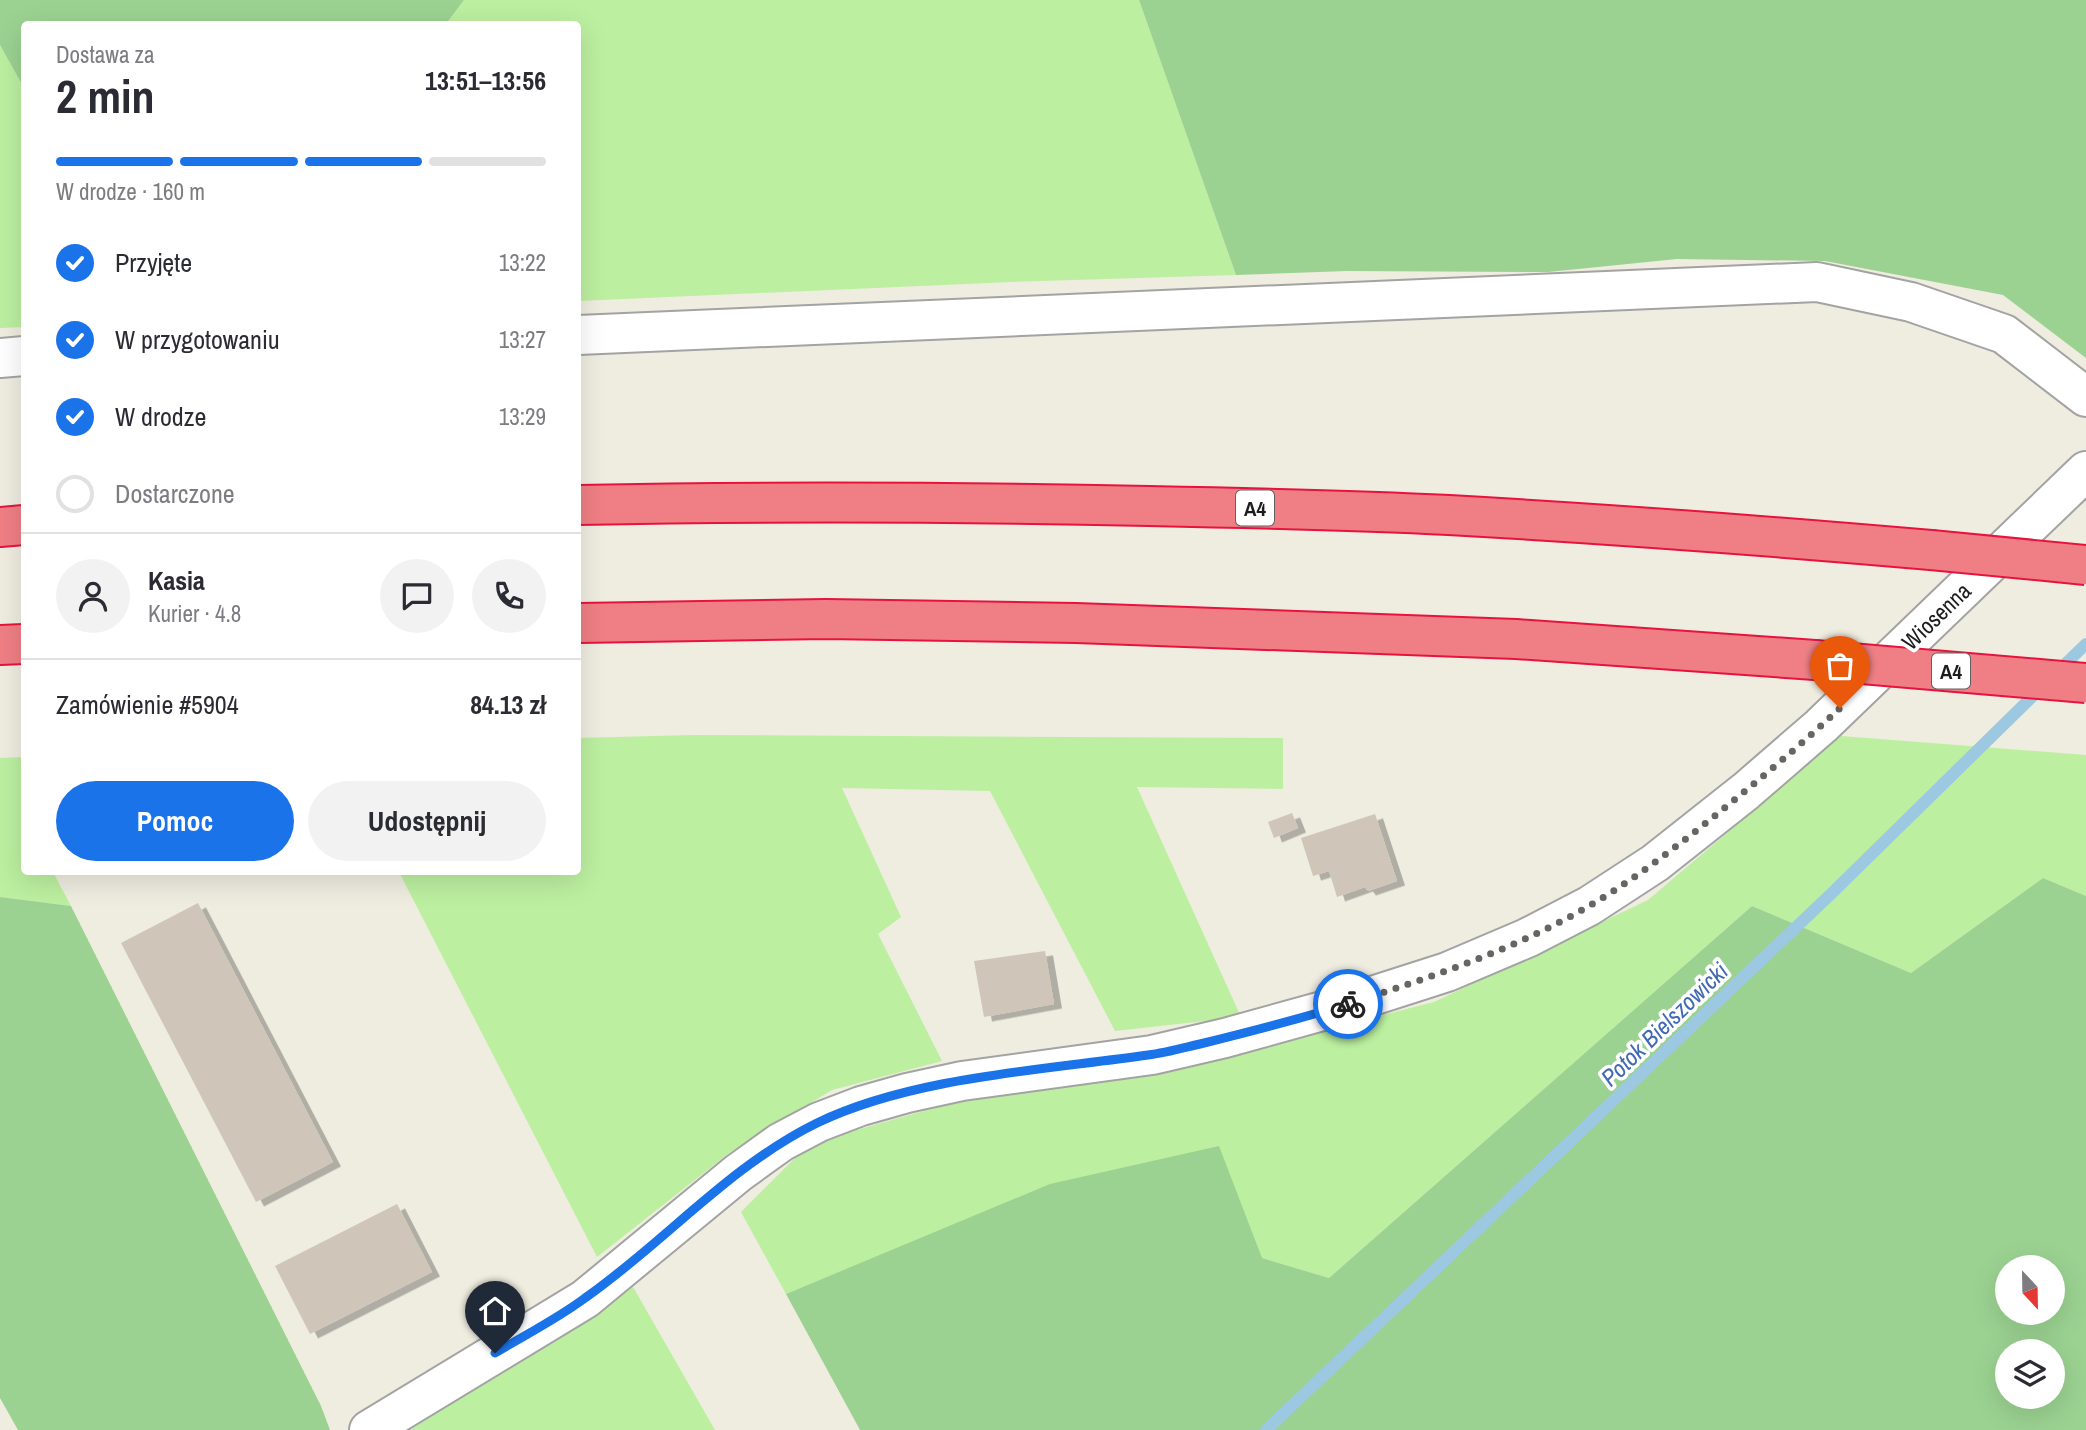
<!DOCTYPE html>
<html lang="pl">
<meta charset="utf-8">
<style>
:root{--surface:#fff;--page:#f2f2f3;--text:#2b2b33;--muted:#7c7c81;--line:#e1e1e2;--accent:#1a73e8}
body{margin:0;font-family:"Archivo Narrow",sans-serif;background:var(--page);color:var(--text);height:100vh;display:flex;flex-direction:column;font-size:26px;white-space:nowrap}
*{box-sizing:border-box;margin:0}
p{font-size:23px;color:var(--muted)}
.icon{flex:none;width:38px;height:38px;fill:none;stroke:currentColor;stroke-width:2;stroke-linecap:round;stroke-linejoin:round}
.map{position:relative;flex:1;overflow:hidden}
.details{position:absolute;left:21px;top:21px;width:560px;height:854px;display:flex;flex-direction:column;background:var(--surface);border-radius:7px;box-shadow:0 7px 28px #0002}
.details>*{flex:none}
.needle{width:46px;rotate:158deg}
.fabs{position:absolute;left:1995px;top:1255px;display:grid;gap:14px}
.fabs a{display:grid;place-items:center;width:70px;height:70px;border-radius:50%;background:var(--surface);box-shadow:0 7px 28px #0002;font-size:35px}
.pin{position:absolute;display:grid;place-items:center;width:60px;height:60px;color:#fff;margin:-72px -30px;border-radius:50% 50% 50% 0;rotate:-45deg;box-shadow:0 0 7px #0007}
.pin .icon{rotate:45deg}
.courier{position:absolute;display:grid;place-items:center;width:70px;height:70px;margin:-35px;border:5px solid #1a73e8;border-radius:50%;background:#fff;color:#222;box-shadow:0 2px 9px #0007}
.head em{font-style:normal;font-weight:800}
.head div{display:flex;flex-direction:column-reverse}
.head{display:flex;align-items:center;justify-content:space-between;height:119px;padding:0 35px}
h1{font-size:46px;font-weight:800;line-height:52px}
.bar{display:grid;grid-template-columns:repeat(4,1fr);gap:10px 7px;align-content:center;height:84px;padding:0 35px}
.bar i{height:9px;border-radius:5px;background:var(--line)}
.bar .selected{background:var(--accent)}
.bar p{grid-column:span 4}
.line{display:flex;align-items:center;gap:18px;padding:0 35px;border-top:2px solid var(--line)}
.line div{flex:1}
.round{display:grid;place-items:center;flex:none;width:74px;height:74px;border-radius:37px;background:var(--page)}
ol{padding:0 35px;list-style:none}
li{display:flex;align-items:center;gap:21px;height:77px}
li p{margin-inline-start:auto}
li .icon{padding:7px;border-radius:50%;background:var(--accent);color:#fff;stroke-width:4}
li:last-child{color:var(--muted)}
li i{width:38px;height:38px;border:4px solid var(--line);border-radius:50%}
.cta{display:flex;gap:14px;margin-top:auto;padding:14px 35px}
.cta a{flex:1;height:80px;border-radius:42px;background:var(--accent);color:#fff;font-size:28px;font-weight:800;line-height:80px;text-align:center}
.cta a+a{background:var(--page);color:var(--text)}
.map>svg:first-child{display:block}
</style>
<div class="map">
<svg width="2086" height="1430" viewBox="0 0 2086 1430">
<defs>
<filter id="shadow"><feDropShadow dx="8" dy="4.5" stdDeviation="0" flood-color="#0004"/></filter>
</defs>
<rect width="100%" height="100%" fill="#efece0"/>
<g fill="#bcefa0">
<path d="M464,0H1139L1236,275L1011,282L578,301V24H446Z"/>
<path d="M0,45L24,88V327L0,328Z"/>
<path d="M694,735L1283,738V789L1137,787L1241,1017L1115,1031L990,791L842,788L901,917L878,934L942,1061L832,1090L729,1153L597,1257L399,872H578V738Z"/>
<path d="M1841,736L2086,755V896L2043,878L1911,973L1752,906L1329,1278L1262,1258L916,1241L786,1294L741,1212L810,1143L963,1100L1170,1069L1434,1002L1648,900Z"/>
<path d="M24,757V872H53L71,906L0,897V758Z"/>
<path d="M633,1287L715,1430H410Z"/>
</g>
<g fill="#9bd291" fill-rule="evenodd">
<path d="M0,0H464L446,24H24V88L0,45Z"/>
<path d="M1139,0H2086V358L2003,295L1825,261L1677,259L1548,272L1347,271L1236,275Z"/>
<path d="M2043,878L2086,896V1430H860L786,1294L1050,1184L1219,1146L1262,1258L1329,1278L1752,906L1911,973ZM2053,1267V1312H2007V1267ZM2053,1351V1396H2007V1351Z"/>
<path d="M0,897L71,906L321,1406L330,1430H18L0,1398Z"/>
</g>
<g fill="none" stroke-linecap="round" stroke-linejoin="round">
<g stroke="#9cc8e1" stroke-width="12">
<path d="M2057,672L2086,644"/>
<path d="M1266,1430L1832,893L2042,687"/>
</g>
</g>
<g fill="#cfc6b9" filter="url(#shadow)">
<path d="M1292,813L1298,828L1274,838L1268,822Z"/>
<path d="M1375,814L1397,881L1368,891L1365,887L1337,897L1329,871L1313,876L1301,838Z"/>
<path d="M198,903L333,1162L256,1202L121,943Z"/>
<path d="M1045,951L1054,1004L984,1017L974,961Z"/>
<path d="M397,1204L432,1272L310,1334L275,1266Z"/>
</g>
<g fill="none" stroke-linecap="round" stroke-linejoin="round">
<defs>
<g id="minor">
<path d="M578,335L1817,282L1911,302L2004,334L2086,397"/>
<path d="M0,358L24,356"/>
<path d="M369,1430L585,1299L738,1173L781,1142L819,1122L861,1106L907,1093L962,1081L1152,1055L1225,1038L1344,1005L1447,972L1527,938L1589,906L1655,863L1746,791L1821,726L2086,471"/>
</g>
<g id="motorway">
<path d="M578,505C768,501 959,502 1149,506C1249,508 1349,510 1449,515C1610,524 1770,536 1931,550"/>
<path d="M0,527L24,525"/>
<path d="M578,623L826,619L1076,623L1516,639L1815,660"/>
<path d="M0,645L24,644"/>
</g>
</defs>
<use href="#minor" stroke="#a3a3a3" stroke-width="42"/>
<use href="#motorway" stroke="#e7133e" stroke-width="42"/>
<use href="#minor" stroke="#fff" stroke-width="38"/>
<use href="#motorway" stroke="#ef7f85" stroke-width="38"/>
<defs>
<g id="motorway-bridge">
<path d="M1931,550L2086,565"/>
<path d="M1815,660L2086,683"/>
</g>
</defs>
<use href="#motorway-bridge" stroke="#e7133e" stroke-width="42" stroke-linecap="butt"/>
<use href="#motorway-bridge" stroke="#ef7f85" stroke-width="38"/>
</g>
<g fill="none" stroke-linecap="round" stroke-linejoin="round">
<path stroke="#666561" stroke-width="7" stroke-dasharray="0 12.6" d="M1348,1004C1431,977 1514,950 1589,906C1632,881 1672,850 1711,819C1755,783 1799,747 1840,708"/>
<path stroke="#1a73e8" stroke-width="9" d="M495,1353C525,1335 557,1319 585,1298C664,1243 729,1166 817,1123C912,1077 1044,1070 1148,1055C1165,1053 1183,1048 1200,1044C1249,1032 1299,1019 1348,1004"/>
</g>
<g text-anchor="middle" dominant-baseline="central" stroke-width="7" stroke-linejoin="round" paint-order="stroke">
<g fill="#fff" stroke="#606060" stroke-width="2">
<rect x="1236" y="490.5" width="38" height="35" rx="5"/>
<rect x="1932" y="653.5" width="38" height="35" rx="5"/>
</g>
<g font-size="21" font-weight="bold" fill="#1c1c1c">
<text x="1255" y="508">A4</text>
<text x="1951" y="671">A4</text>
</g>
<g font-size="23" fill="#1c1c1c" stroke="#fff">
<text transform="translate(1936 616) rotate(-44)">Wiosenna</text>
</g>
<g font-size="24" font-style="italic" fill="#406ab4" stroke="#fff">
<text transform="translate(1664 1024) rotate(-44)">Potok Bielszowicki</text>
</g>
</g>
</svg>
<div class="fabs">
<a><svg class="needle" viewBox="-14 -14 28 28"><path d="M0-13l5 13h-10z" fill="#e53935"/><path d="M0 13l5-13h-10z" fill="#7c7c81"/></svg></a>
<a><svg class="icon" aria-label="layers" viewBox="0 0 24 24"><path d="M12 4l9 5-9 5-9-5zM3 14l9 5 9-5"/></svg></a>
</div>
<div class="pin" style="left:1840px;top:708px;background:#ea580c"><svg class="icon" aria-label="bag" viewBox="0 0 24 24"><path d="M5 8h14l-1 12H6zM9 8a3 3 0 0 1 6 0"/></svg></div>
<div class="pin" style="left:495px;top:1353px;background:#1f2937"><svg class="icon" aria-label="home" viewBox="0 0 24 24"><path d="M3 11l9-7 9 7M6 9v11h12V9"/></svg></div>
<div class="courier" style="left:1348px;top:1004px"><svg class="icon" aria-label="bike" viewBox="0 0 24 24"><circle cx="6" cy="16" r="4"/><circle cx="18" cy="16" r="4"/><path d="M6 16l4-8h5l3 8M10 8l3 8H6M13 5h3"/></svg></div>
<section class="details">
<div class="head"><div><h1>2 min</h1><p>Dostawa za</p></div><em>13:51–13:56</em></div>
<div class="bar"><i class="selected"></i><i class="selected"></i><i class="selected"></i><i></i><p>W drodze · 160 m</p></div>
<ol>
<li><svg class="icon" aria-label="check" viewBox="0 0 24 24"><path d="M5 12l5 5 9-10"/></svg>Przyjęte<p>13:22</p></li>
<li><svg class="icon" aria-label="check" viewBox="0 0 24 24"><path d="M5 12l5 5 9-10"/></svg>W przygotowaniu<p>13:27</p></li>
<li><svg class="icon" aria-label="check" viewBox="0 0 24 24"><path d="M5 12l5 5 9-10"/></svg>W drodze<p>13:29</p></li>
<li><i></i>Dostarczone</li>
</ol>
<div class="line" style="height:126px"><a class="round"><svg class="icon" aria-label="person" viewBox="0 0 24 24"><circle cx="12" cy="8" r="4"/><path d="M4 21q1-7 8-7t8 7"/></svg></a><div><b>Kasia</b><p>Kurier · 4.8</p></div><a class="round"><svg class="icon" aria-label="chat" viewBox="0 0 24 24"><path d="M4 5h16v11H9l-5 4z"/></svg></a><a class="round"><svg class="icon" aria-label="phone" viewBox="0 0 24 24"><path d="M5 4h4l2 5-3 2q2 4 5 5l2-3 5 2v4C11 20 4 13 5 4z"/></svg></a></div>
<div class="line" style="height:91px"><div>Zamówienie #5904</div><b>84.13 zł</b></div>
<div class="cta"><a>Pomoc</a><a>Udostępnij</a></div>
</section>
</div>
